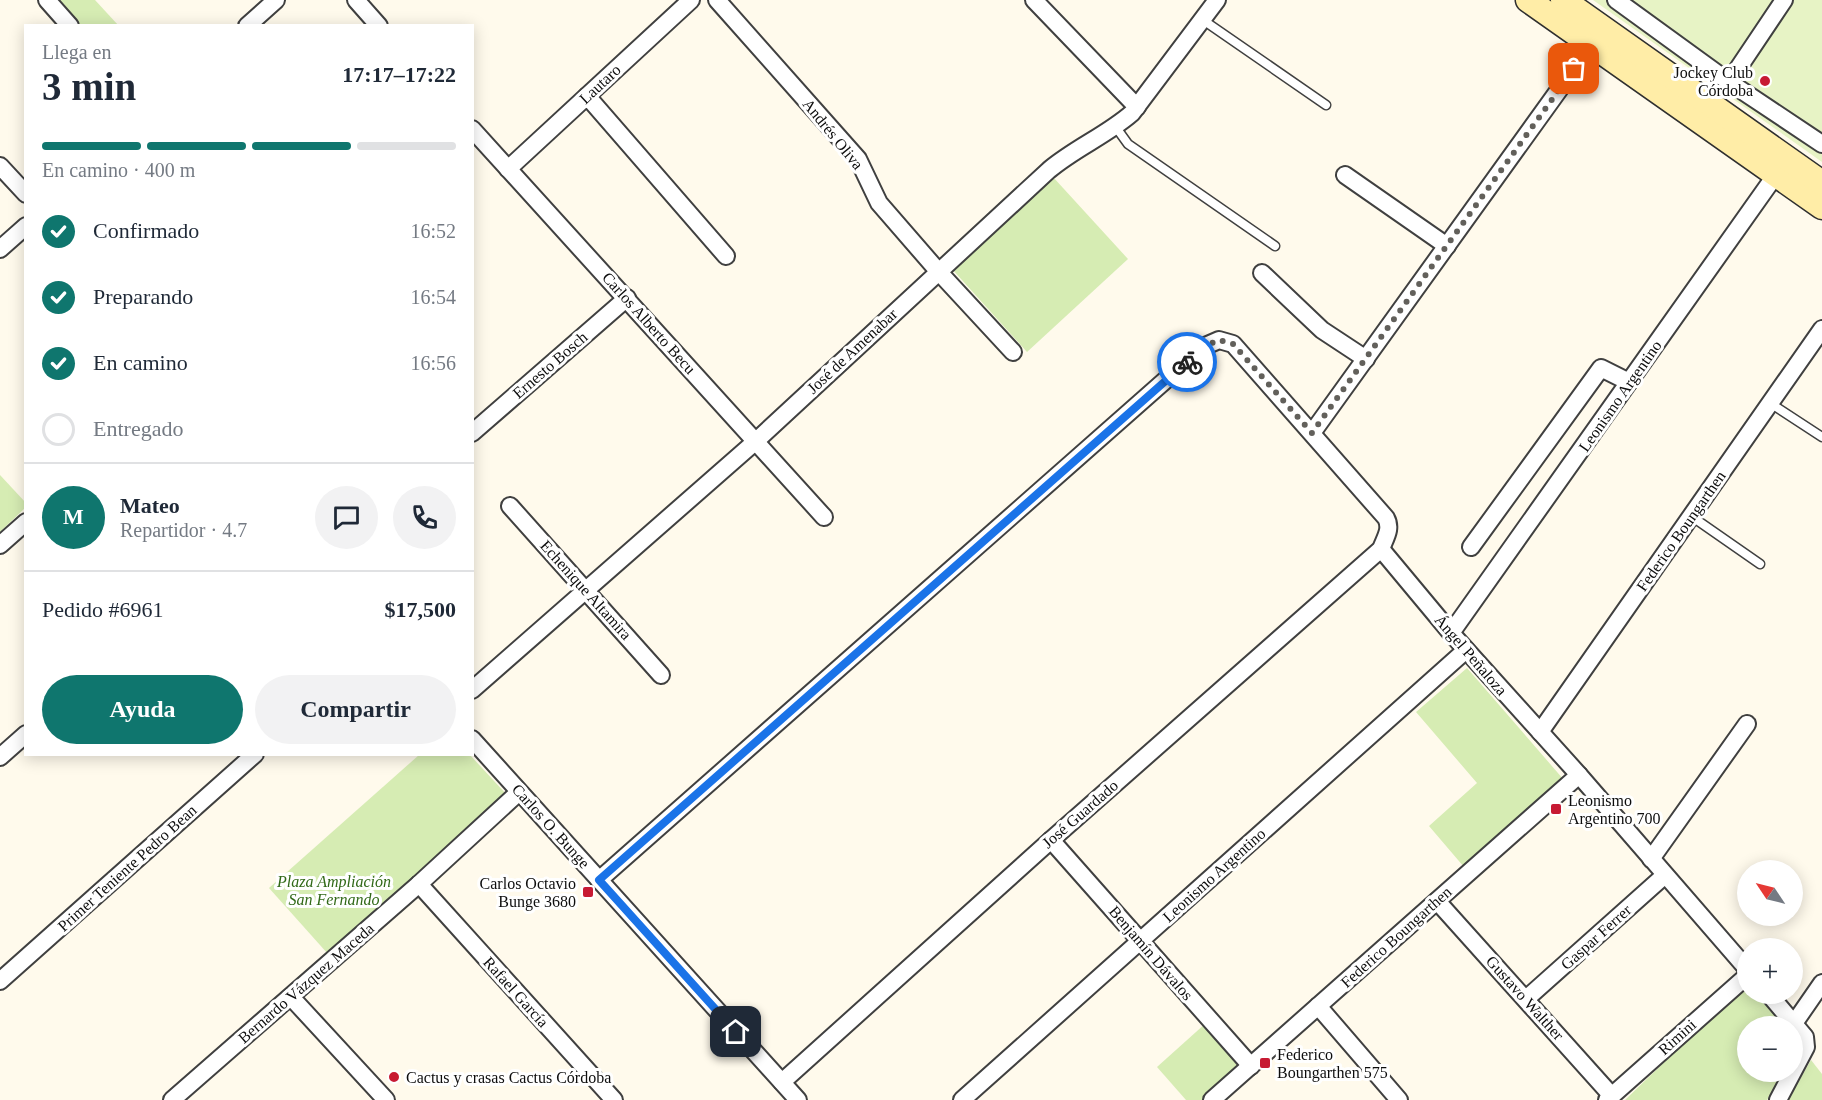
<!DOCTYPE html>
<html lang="es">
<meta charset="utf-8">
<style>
:root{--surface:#fff;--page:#f2f2f3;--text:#1f2937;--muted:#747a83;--line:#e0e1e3;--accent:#0f766e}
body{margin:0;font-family:Georgia,serif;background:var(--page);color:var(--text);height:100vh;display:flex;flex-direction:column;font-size:22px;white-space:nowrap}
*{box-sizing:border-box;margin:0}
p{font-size:20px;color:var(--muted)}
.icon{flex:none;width:33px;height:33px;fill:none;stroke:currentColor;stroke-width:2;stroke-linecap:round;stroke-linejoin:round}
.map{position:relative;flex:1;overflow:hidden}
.panel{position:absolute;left:24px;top:24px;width:450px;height:732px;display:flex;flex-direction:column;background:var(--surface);border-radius:0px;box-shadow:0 3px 15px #0003}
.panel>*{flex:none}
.needle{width:39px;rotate:305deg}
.controls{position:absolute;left:1737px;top:860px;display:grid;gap:12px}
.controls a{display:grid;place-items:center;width:66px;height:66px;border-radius:50%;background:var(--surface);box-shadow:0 3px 15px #0003;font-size:30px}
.pin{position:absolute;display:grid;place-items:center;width:51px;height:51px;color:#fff;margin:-26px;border-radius:12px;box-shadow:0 3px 9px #0006}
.courier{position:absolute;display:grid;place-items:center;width:60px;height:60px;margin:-30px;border:4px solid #1a73e8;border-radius:50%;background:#fff;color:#222;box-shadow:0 2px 8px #0007}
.overview em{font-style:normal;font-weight:700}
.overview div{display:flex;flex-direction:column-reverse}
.overview{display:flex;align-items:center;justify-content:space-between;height:102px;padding:0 18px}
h1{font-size:39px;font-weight:700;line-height:45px}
.bar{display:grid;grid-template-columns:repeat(4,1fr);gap:9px 6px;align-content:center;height:72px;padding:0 18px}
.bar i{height:8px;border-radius:4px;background:var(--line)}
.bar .selected{background:var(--accent)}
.bar p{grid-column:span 4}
.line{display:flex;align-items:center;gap:15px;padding:0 18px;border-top:2px solid var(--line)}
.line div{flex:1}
.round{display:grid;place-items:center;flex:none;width:63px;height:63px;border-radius:32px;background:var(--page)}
ol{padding:0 18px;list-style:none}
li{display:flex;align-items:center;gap:18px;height:66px}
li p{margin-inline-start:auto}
li .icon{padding:6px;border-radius:50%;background:var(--accent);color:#fff;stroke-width:4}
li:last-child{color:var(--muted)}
li i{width:33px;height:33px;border:3px solid var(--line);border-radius:50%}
.action{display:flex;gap:12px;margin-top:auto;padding:12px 18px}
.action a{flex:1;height:69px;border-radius:36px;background:var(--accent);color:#fff;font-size:24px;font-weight:700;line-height:69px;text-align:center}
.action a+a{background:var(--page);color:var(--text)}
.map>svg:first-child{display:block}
</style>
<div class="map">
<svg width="1822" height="1100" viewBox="0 0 1822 1100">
<rect width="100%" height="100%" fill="#fffaec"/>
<g fill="#d6ecb3">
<path d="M55,0H95L118,25H78Z"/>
<path d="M1053,177L1128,259L1027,352L952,269Z"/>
<path d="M0,475L26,503L25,508L0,532Z"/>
<path d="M1467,668L1564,780L1464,867L1429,826L1477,783L1416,712Z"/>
<path d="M419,755H470L507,795L328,954L269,888Z"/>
<path d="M1747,989L1748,993H1756L1786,1026H1748V1071H1783L1767,1100H1625L1737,992Z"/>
<path d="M1206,1023L1242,1066L1202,1100H1186L1157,1067Z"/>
<path d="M1811,1060L1822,1074V1100H1788Z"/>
</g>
<path fill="#e7f3c5" d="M1593,0H1822V162Z"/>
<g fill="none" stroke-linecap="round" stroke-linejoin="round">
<defs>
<g id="lane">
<path d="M1203,20L1326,105"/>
<path d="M1115,126L1128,144L1275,246"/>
<path d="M1770,403L1822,437"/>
<path d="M1691,516L1760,564"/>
</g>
<g id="street">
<path d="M47,0L70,26"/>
<path d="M356,0L379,26"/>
<path d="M717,0L858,159L879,203L938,271L1013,352"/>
<path d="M1034,0L1137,107"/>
<path d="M1616,0L1729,82L1822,144"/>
<path d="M247,26L276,0"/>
<path d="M1729,82L1784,0"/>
<path d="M587,96L726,256"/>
<path d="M472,129L824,517"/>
<path d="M0,166L26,194"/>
<path d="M508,169L691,0"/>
<path d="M1345,175L1447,246"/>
<path d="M0,249L26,226"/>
<path d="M1262,273L1322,330L1366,359"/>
<path d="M472,433L627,298"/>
<path d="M1312,433L1597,37"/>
<path d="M510,506L661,675"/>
<path d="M0,545L26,522"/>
<path d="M1471,547L1601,368L1629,382"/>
<path d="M1381,549L1451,633L1579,775L1748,970"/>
<path d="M1451,633L1782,166"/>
<path d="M472,690L756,441L1049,170C1075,148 1107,135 1132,113L1217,0"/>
<path d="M1540,732L1822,329"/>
<path d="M472,739L798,1100"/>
<path d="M0,757L26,734"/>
<path d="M1051,840L1251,1066"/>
<path d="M1651,859L1747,724"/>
<path d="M599,880L1203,347L1219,340L1233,344L1386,518C1392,529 1385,538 1381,549L1051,840L782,1082"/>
<path d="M419,884L614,1100"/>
<path d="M1437,901L1612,1096"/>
<path d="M0,981L255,754"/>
<path d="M1768,993L1805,1037L1806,1047L1778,1100"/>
<path d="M291,997L386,1100"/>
<path d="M1526,999L1665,875"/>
<path d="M1318,1006L1399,1100"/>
<path d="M1795,1022L1822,983"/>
<path d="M172,1100L419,884L519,792"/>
<path d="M962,1100L1466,650"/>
<path d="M1212,1100L1579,775"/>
<path d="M1607,1100L1748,975"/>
</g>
<g id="secondary">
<path d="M1528,0L1822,207"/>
<path d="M1563,0L1822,183"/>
</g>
</defs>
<use href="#lane" stroke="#404040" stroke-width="11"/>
<use href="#street" stroke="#404040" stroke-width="20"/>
<use href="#secondary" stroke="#2f2f2f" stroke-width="27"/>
<use href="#lane" stroke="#fff" stroke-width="8"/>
<use href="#street" stroke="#fff" stroke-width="16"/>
<use href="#secondary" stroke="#ffeda7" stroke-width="24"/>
</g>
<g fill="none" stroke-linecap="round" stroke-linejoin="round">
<path stroke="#62605b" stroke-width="6" stroke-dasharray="0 10.8" d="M1187,362L1203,347L1219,340L1233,344L1312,433L1574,69"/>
<path stroke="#1a73e8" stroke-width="8" d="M736,1032L599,880L1187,362"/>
</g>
<g fill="#c71a33" stroke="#fff" stroke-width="2">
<circle cx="1765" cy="81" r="6"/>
<rect x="1550" y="803" width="12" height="12" rx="3"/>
<rect x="582" y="886" width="12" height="12" rx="3"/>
<rect x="1259" y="1057" width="12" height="12" rx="3"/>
<circle cx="394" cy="1077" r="6"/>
</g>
<g text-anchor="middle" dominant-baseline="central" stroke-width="6" stroke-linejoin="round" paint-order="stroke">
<g font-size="16" fill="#0d0d0d" stroke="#fff" text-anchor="start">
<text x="1753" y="72" text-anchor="end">Jockey Club<tspan x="1753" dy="18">Córdoba</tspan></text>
<text x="1568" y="800">Leonismo<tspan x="1568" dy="18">Argentino 700</tspan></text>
<text x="576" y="883" text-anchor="end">Carlos Octavio<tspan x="576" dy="18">Bunge 3680</tspan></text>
<text x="1277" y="1054">Federico<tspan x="1277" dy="18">Boungarthen 575</tspan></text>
<text x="406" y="1077">Cactus y crasas Cactus Córdoba</text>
</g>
<g font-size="16" fill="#0d0d0d" stroke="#fff">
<text transform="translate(600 84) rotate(-43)">Lautaro</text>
<text transform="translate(833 134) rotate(51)">Andrés Oliva</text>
<text transform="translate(649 323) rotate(48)">Carlos Alberto Becu</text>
<text transform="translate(852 351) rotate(-43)">José de Amenabar</text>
<text transform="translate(550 365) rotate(-41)">Ernesto Bosch</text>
<text transform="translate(1620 396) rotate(-55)">Leonismo Argentino</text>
<text transform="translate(1681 531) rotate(-55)">Federico Boungarthen</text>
<text transform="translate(586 590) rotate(48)">Echenique Altamira</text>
<text transform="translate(1471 655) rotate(49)">Ángel Peñaloza</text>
<text transform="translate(1080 814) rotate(-41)">José Guardado</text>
<text transform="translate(551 826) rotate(48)">Carlos O. Bunge</text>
<text transform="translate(127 868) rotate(-42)">Primer Teniente Pedro Bean</text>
<text transform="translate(1214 875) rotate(-42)">Leonismo Argentino</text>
<text transform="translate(1396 937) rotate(-42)">Federico Boungarthen</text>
<text transform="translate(1596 937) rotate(-42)">Gaspar Ferrer</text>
<text transform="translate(1151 953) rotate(49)">Benjamín Dávalos</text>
<text transform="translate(306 983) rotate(-41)">Bernardo Vázquez Maceda</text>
<text transform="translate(516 992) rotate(48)">Rafael García</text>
<text transform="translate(1525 998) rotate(48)">Gustavo Walther</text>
<text transform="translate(1677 1037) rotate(-42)">Rimini</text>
</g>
<g font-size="16" font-style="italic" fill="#316918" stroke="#fff">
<text x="334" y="881">Plaza Ampliación<tspan x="334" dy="18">San Fernando</tspan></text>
</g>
</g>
</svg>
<div class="controls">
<a><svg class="needle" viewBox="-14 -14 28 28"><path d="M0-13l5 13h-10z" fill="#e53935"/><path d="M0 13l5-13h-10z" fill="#747a83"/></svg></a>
<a>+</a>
<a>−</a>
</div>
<div class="pin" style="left:1574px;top:69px;background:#ea580c"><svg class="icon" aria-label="bag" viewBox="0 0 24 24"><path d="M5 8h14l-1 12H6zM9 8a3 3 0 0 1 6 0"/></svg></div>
<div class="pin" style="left:736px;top:1032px;background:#1f2937"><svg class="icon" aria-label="home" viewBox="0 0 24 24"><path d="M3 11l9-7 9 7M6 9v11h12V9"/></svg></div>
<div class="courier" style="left:1187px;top:362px"><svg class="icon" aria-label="bike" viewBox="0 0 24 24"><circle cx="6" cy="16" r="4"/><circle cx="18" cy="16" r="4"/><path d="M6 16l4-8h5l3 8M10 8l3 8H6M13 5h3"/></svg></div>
<section class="panel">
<div class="overview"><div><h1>3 min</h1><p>Llega en</p></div><em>17:17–17:22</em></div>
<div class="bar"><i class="selected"></i><i class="selected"></i><i class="selected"></i><i></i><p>En camino · 400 m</p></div>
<ol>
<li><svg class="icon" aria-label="check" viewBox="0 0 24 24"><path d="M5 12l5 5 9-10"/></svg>Confirmado<p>16:52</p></li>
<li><svg class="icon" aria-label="check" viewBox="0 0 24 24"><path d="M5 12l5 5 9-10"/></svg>Preparando<p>16:54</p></li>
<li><svg class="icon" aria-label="check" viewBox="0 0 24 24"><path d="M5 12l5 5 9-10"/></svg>En camino<p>16:56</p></li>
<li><i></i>Entregado</li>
</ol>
<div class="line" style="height:108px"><b class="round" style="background:var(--accent);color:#fff">M</b><div><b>Mateo</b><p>Repartidor · 4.7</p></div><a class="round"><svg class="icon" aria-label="chat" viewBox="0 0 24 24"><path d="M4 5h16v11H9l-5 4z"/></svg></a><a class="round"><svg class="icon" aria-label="phone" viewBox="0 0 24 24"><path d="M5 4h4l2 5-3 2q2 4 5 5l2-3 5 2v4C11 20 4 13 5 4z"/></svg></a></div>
<div class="line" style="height:78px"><div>Pedido #6961</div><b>$17,500</b></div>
<div class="action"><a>Ayuda</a><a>Compartir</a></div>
</section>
</div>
